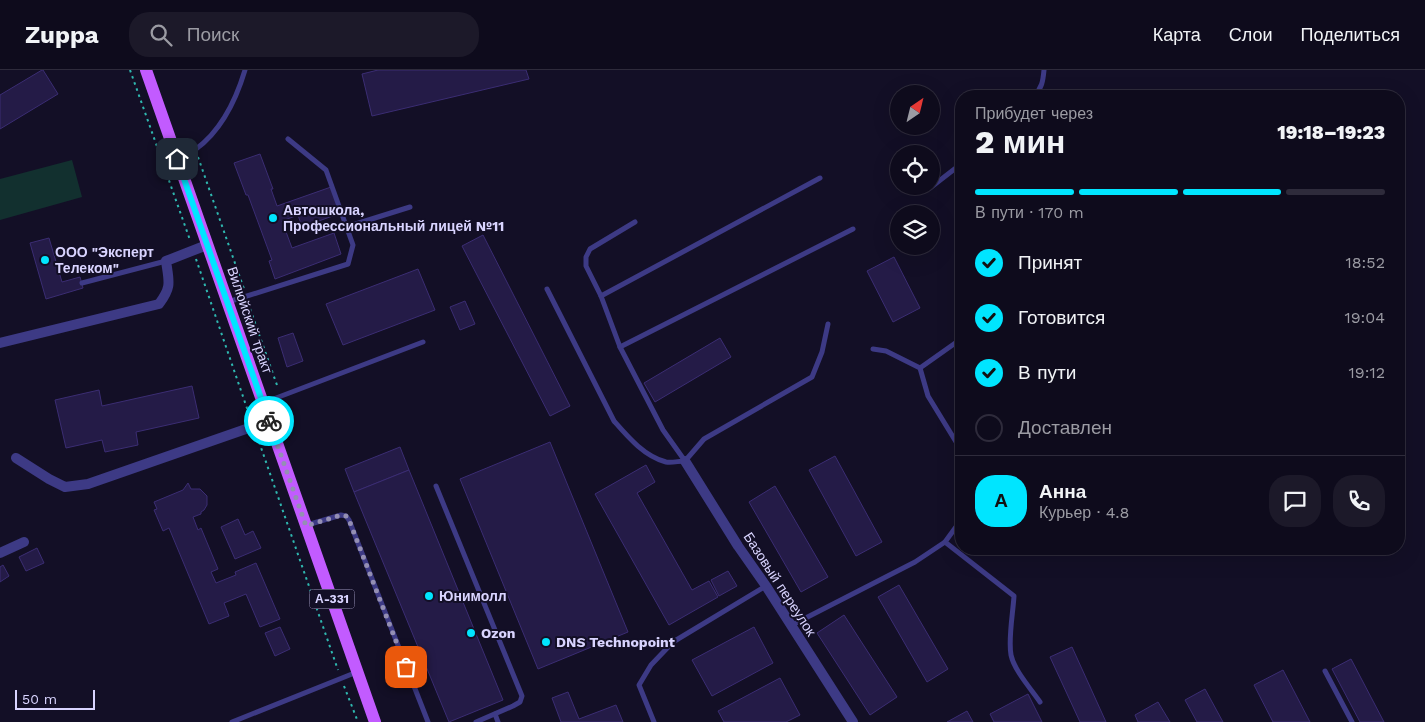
<!DOCTYPE html>
<html lang="ru">
<meta charset="utf-8">
<style>
:root{--surface:#0e0b1c;--page:#1c1929;--text:#f1f3f6;--muted:#9b9ba3;--line:#2e2b3b;--accent:#00e5ff}
body{margin:0;font-family:"Work Sans",sans-serif;background:var(--page);color:var(--text);height:100vh;display:flex;flex-direction:column;font-size:19px;white-space:nowrap}
*{box-sizing:border-box;margin:0}
p{font-size:16px;color:var(--muted)}
.icon{flex:none;width:28px;height:28px;fill:none;stroke:currentColor;stroke-width:2;stroke-linecap:round;stroke-linejoin:round}
.map{position:relative;flex:1;overflow:hidden}
.panel{position:absolute;left:955px;top:20px;width:450px;height:465px;display:flex;flex-direction:column;background:var(--surface);border-radius:20px;box-shadow:0 5px 20px #0002,0 0 0 1px var(--line)}
.panel>*{flex:none}
.needle{width:32px;rotate:35deg}
.tools{position:absolute;left:890px;top:15px;display:grid;gap:10px}
.tools a{display:grid;place-items:center;width:50px;height:50px;border-radius:50%;background:var(--surface);box-shadow:0 5px 20px #0002,0 0 0 1px var(--line);font-size:25px}
.scale{position:absolute;left:15px;bottom:12px;width:80px;box-sizing:border-box;padding-left:5px;border:2px solid #d9d4ff;border-top:0;font-size:14px;line-height:18px;white-space:nowrap;color:#d9d4ff;-webkit-text-stroke:4px #130f26;paint-order:stroke}
.pin{position:absolute;display:grid;place-items:center;width:42px;height:42px;color:#fff;margin:-21px;border-radius:10px;box-shadow:0 2px 8px #0006}
.courier{position:absolute;display:grid;place-items:center;width:50px;height:50px;margin:-25px;border:4px solid #00e5ff;border-radius:50%;background:#fff;color:#222;box-shadow:0 1px 6px #0007}
.overview em{font-style:normal;font-weight:800}
.overview div{display:flex;flex-direction:column-reverse}
.overview{display:flex;align-items:center;justify-content:space-between;height:85px;padding:0 20px}
h1{font-size:32px;font-weight:800;line-height:38px}
.bar{display:grid;grid-template-columns:repeat(4,1fr);gap:8px 5px;align-content:center;height:60px;padding:0 20px}
.bar i{height:6px;border-radius:4px;background:var(--line)}
.bar .on{background:var(--accent)}
.bar p{grid-column:span 4}
.line{display:flex;align-items:center;gap:12px;padding:0 20px;border-top:1px solid var(--line)}
.line div{flex:1}
.round{display:grid;place-items:center;flex:none;width:52px;height:52px;border-radius:20px;background:var(--page)}
ol{padding:0 20px;list-style:none}
li{display:flex;align-items:center;gap:15px;height:55px}
li p{margin-inline-start:auto}
li .icon{padding:5px;border-radius:50%;background:var(--accent);color:#111;stroke-width:4}
li:last-child{color:var(--muted)}
li i{width:28px;height:28px;border:2px solid var(--line);border-radius:50%}
header{display:flex;align-items:center;gap:30px;box-sizing:border-box;height:70px;padding:0 25px;background:var(--surface);border-bottom:1px solid var(--line)}
header strong{font-size:24px}
nav{display:flex;gap:28px;margin-inline-start:auto;font-size:18px}
.search{width:350px;height:45px;background:var(--page);display:flex;align-items:center;gap:12px;box-sizing:border-box;padding:0 18px;border-radius:20px;color:var(--muted);font-size:19px}
.map>svg:first-child{display:block}
</style>
<header>
<strong>Zuppa</strong>
<div class="search"><svg class="icon" aria-label="search" viewBox="0 0 24 24"><circle cx="10" cy="10" r="6"/><path d="M15 15l6 6"/></svg>Поиск</div>
<nav><a>Карта</a><a>Слои</a><a>Поделиться</a></nav>
</header>
<div class="map">
<svg width="1425" height="652" viewBox="0 0 1425 652">
<rect width="100%" height="100%" fill="#130f26"/>
<path fill="#12302f" d="M72,90L82,127L0,150V109Z"/>
<g fill="#241b47" stroke="#3b2d73">
<path d="M42,0H43L58,24L0,59V25Z"/>
<path d="M378,0H526L529,9L372,46L362,4Z"/>
<path d="M260,84L273,119H271L277,136L331,117L341,143L302,157L298,145L282,151L292,178L334,163L341,184L275,209L269,191L272,190L248,125H246L234,93Z"/>
<path d="M483,165L570,336L550,346L462,176Z"/>
<path d="M49,168L62,212L80,207L83,218L46,229L30,173Z"/>
<path d="M894,187L920,238L893,252L867,201Z"/>
<path d="M418,199L435,240L343,275L326,234Z"/>
<path d="M465,231L475,254L460,260L450,237Z"/>
<path d="M293,263L303,291L287,297L278,268Z"/>
<path d="M720,268L731,287L655,332L644,313Z"/>
<path d="M192,316L199,348L136,362L138,375L105,382L102,370L66,378L55,330L99,320L102,336Z"/>
<path d="M550,372L628,562L538,599L460,409Z"/>
<path d="M400,377L409,400L354,422L345,399Z"/>
<path d="M835,386L882,472L856,486L809,400Z"/>
<path d="M646,395L655,412L637,423L692,520L709,511L718,527L669,555L595,424Z"/>
<path d="M409,400L503,630L449,652L354,422Z"/>
<path d="M188,413L191,419H200L207,426V435L204,440L201,442V444L193,447L198,460L201,458L218,499L211,502L216,513L236,505L235,502L256,493L280,549L260,557L246,524L224,533L229,546L209,554L169,458L163,461L154,440L157,439L154,432L183,420Z"/>
<path d="M775,416L828,507L801,522L749,432Z"/>
<path d="M238,449L245,465L253,461L261,478L235,489L221,457Z"/>
<path d="M37,478L44,493L26,501L19,487Z"/>
<path d="M1034,479H1050L1037,485Z"/>
<path d="M3,495L9,506L0,512V497Z"/>
<path d="M728,501L737,516L719,526L711,510Z"/>
<path d="M899,515L948,599L927,612L878,527Z"/>
<path d="M844,545L897,627L870,645L817,563Z"/>
<path d="M280,557L290,579L275,586L265,563Z"/>
<path d="M754,557L773,593L712,626L692,590Z"/>
<path d="M1072,577L1106,652H1080L1050,587Z"/>
<path d="M1351,589L1384,652H1360L1332,599Z"/>
<path d="M1283,600L1310,652H1273L1254,615Z"/>
<path d="M780,608L800,645L786,652H724L718,641Z"/>
<path d="M1205,619L1223,652H1197L1185,630Z"/>
<path d="M568,622L579,649L616,635L623,652H561L552,628Z"/>
<path d="M1028,624L1042,652H994L990,644Z"/>
<path d="M1158,632L1170,652H1138L1135,645Z"/>
<path d="M967,641L973,652H947Z"/>
</g>
<g fill="none" stroke-linecap="round" stroke-linejoin="round">
<g stroke="#2fb8b0" stroke-width="2" stroke-dasharray="2.5 4" stroke-linecap="butt">
<path d="M130,0L190,170"/>
<path d="M198,87L244,219"/>
<path d="M196,189L250,347"/>
<path d="M248,233L278,318"/>
<path d="M257,366L338,600"/>
<path d="M344,616L358,652"/>
</g>
<g stroke="#3d3a85" stroke-width="5">
<path d="M1034,26C1042,18 1043,11 1044,0"/>
<path d="M179,88C184,85 191,83 196,79C222,60 236,30 245,0"/>
<path d="M930,118L961,94"/>
<path d="M635,152L590,179L586,187V196L601,226L620,277L663,360L685,391"/>
<path d="M346,157L410,137"/>
<path d="M82,213L166,191"/>
<path d="M547,219L614,351C628,367 644,386 666,392C672,393 679,391 685,391L704,369L812,307L822,282L828,254"/>
<path d="M601,226L820,108"/>
<path d="M228,232L348,194L353,175L326,100L288,69"/>
<path d="M620,277L853,159"/>
<path d="M873,279L886,281L920,298L928,326L961,380"/>
<path d="M920,298L961,269"/>
<path d="M263,333L423,272"/>
<path d="M436,416L522,626L520,632L513,636L476,652"/>
<path d="M961,450L945,472L1014,526C1013,543 1008,569 1011,585C1014,600 1031,619 1040,632"/>
<path d="M307,455L341,445L346,446L349,450L428,652"/>
<path d="M792,555L915,492L945,472"/>
<path d="M1325,601L1352,652"/>
<path d="M495,644L498,652"/>
<path d="M232,652L357,602"/>
<path d="M654,652L639,615L651,595L673,572L766,516"/>
</g>
<g stroke="#3d3a85" stroke-width="10">
<path d="M0,273L159,234C172,217 169,212 166,191L207,175"/>
<path d="M16,388L49,409L65,417L88,414L269,351"/>
<path d="M685,391L738,476L766,516L853,652"/>
<path d="M0,483L24,472"/>
</g>
<path stroke="#c25bff" stroke-width="12" d="M146,0L375,652"/>
</g>
<g fill="none" stroke-linecap="round" stroke-linejoin="round">
<path stroke="#948fb3" stroke-width="5" stroke-dasharray="0 9" d="M269,351L306,456L341,445L346,446L349,450L406,597"/>
<path stroke="#00e5ff" stroke-width="6" d="M177,89L269,351"/>
</g>
<g fill="#00e5ff" stroke="#130f26" stroke-width="2">
<circle cx="273" cy="148" r="5"/>
<circle cx="45" cy="190" r="5"/>
<circle cx="429" cy="526" r="5"/>
<circle cx="471" cy="563" r="5"/>
<circle cx="546" cy="572" r="5"/>
</g>
<g text-anchor="middle" dominant-baseline="central" stroke-width="4" stroke-linejoin="round" paint-order="stroke">
<rect fill="#130f26" stroke="#9e99be" stroke-width="1" x="309.5" y="519.5" width="45" height="19" rx="4"/>
<g font-size="12" font-weight="bold" fill="#d9d4ff">
<text x="332" y="529">А-331</text>
</g>
<g font-size="14" font-weight="bold" fill="#d9d4ff" stroke="#130f26" text-anchor="start">
<text x="283" y="140">Автошкола,<tspan x="283" dy="16">Профессиональный лицей №11</tspan></text>
<text x="55" y="182">ООО "Эксперт<tspan x="55" dy="16">Телеком"</tspan></text>
<text x="439" y="526">Юнимолл</text>
<text x="481" y="563">Ozon</text>
<text x="556" y="572">DNS Technopoint</text>
</g>
<g font-size="14" fill="#d9d4ff" stroke="#130f26">
<text transform="translate(250 250) rotate(71)">Вилюйский тракт</text>
<text transform="translate(780 514) rotate(57)">Базовый переулок</text>
</g>
</g>
</svg>
<div class="tools">
<a><svg class="needle" viewBox="-14 -14 28 28"><path d="M0-13l5 13h-10z" fill="#e53935"/><path d="M0 13l5-13h-10z" fill="#9b9ba3"/></svg></a>
<a><svg class="icon" aria-label="locate" viewBox="0 0 24 24"><circle cx="12" cy="12" r="6"/><path d="M12 2v4M12 18v4M2 12h4M18 12h4"/></svg></a>
<a><svg class="icon" aria-label="layers" viewBox="0 0 24 24"><path d="M12 4l9 5-9 5-9-5zM3 14l9 5 9-5"/></svg></a>
</div>
<div class="scale">50 m</div>
<div class="pin" style="left:406px;top:597px;background:#ea580c"><svg class="icon" aria-label="bag" viewBox="0 0 24 24"><path d="M5 8h14l-1 12H6zM9 8a3 3 0 0 1 6 0"/></svg></div>
<div class="pin" style="left:177px;top:89px;background:#1f2937"><svg class="icon" aria-label="home" viewBox="0 0 24 24"><path d="M3 11l9-7 9 7M6 9v11h12V9"/></svg></div>
<div class="courier" style="left:269px;top:351px"><svg class="icon" aria-label="bike" viewBox="0 0 24 24"><circle cx="6" cy="16" r="4"/><circle cx="18" cy="16" r="4"/><path d="M6 16l4-8h5l3 8M10 8l3 8H6M13 5h3"/></svg></div>
<section class="panel">
<div class="overview"><div><h1>2 мин</h1><p>Прибудет через</p></div><em>19:18–19:23</em></div>
<div class="bar"><i class="on"></i><i class="on"></i><i class="on"></i><i></i><p>В пути · 170 m</p></div>
<ol>
<li><svg class="icon" aria-label="check" viewBox="0 0 24 24"><path d="M5 12l5 5 9-10"/></svg>Принят<p>18:52</p></li>
<li><svg class="icon" aria-label="check" viewBox="0 0 24 24"><path d="M5 12l5 5 9-10"/></svg>Готовится<p>19:04</p></li>
<li><svg class="icon" aria-label="check" viewBox="0 0 24 24"><path d="M5 12l5 5 9-10"/></svg>В пути<p>19:12</p></li>
<li><i></i>Доставлен</li>
</ol>
<div class="line" style="height:90px"><b class="round" style="background:var(--accent);color:#111">А</b><div><b>Анна</b><p>Курьер · 4.8</p></div><a class="round"><svg class="icon" aria-label="chat" viewBox="0 0 24 24"><path d="M4 5h16v11H9l-5 4z"/></svg></a><a class="round"><svg class="icon" aria-label="phone" viewBox="0 0 24 24"><path d="M5 4h4l2 5-3 2q2 4 5 5l2-3 5 2v4C11 20 4 13 5 4z"/></svg></a></div>
</section>
</div>
